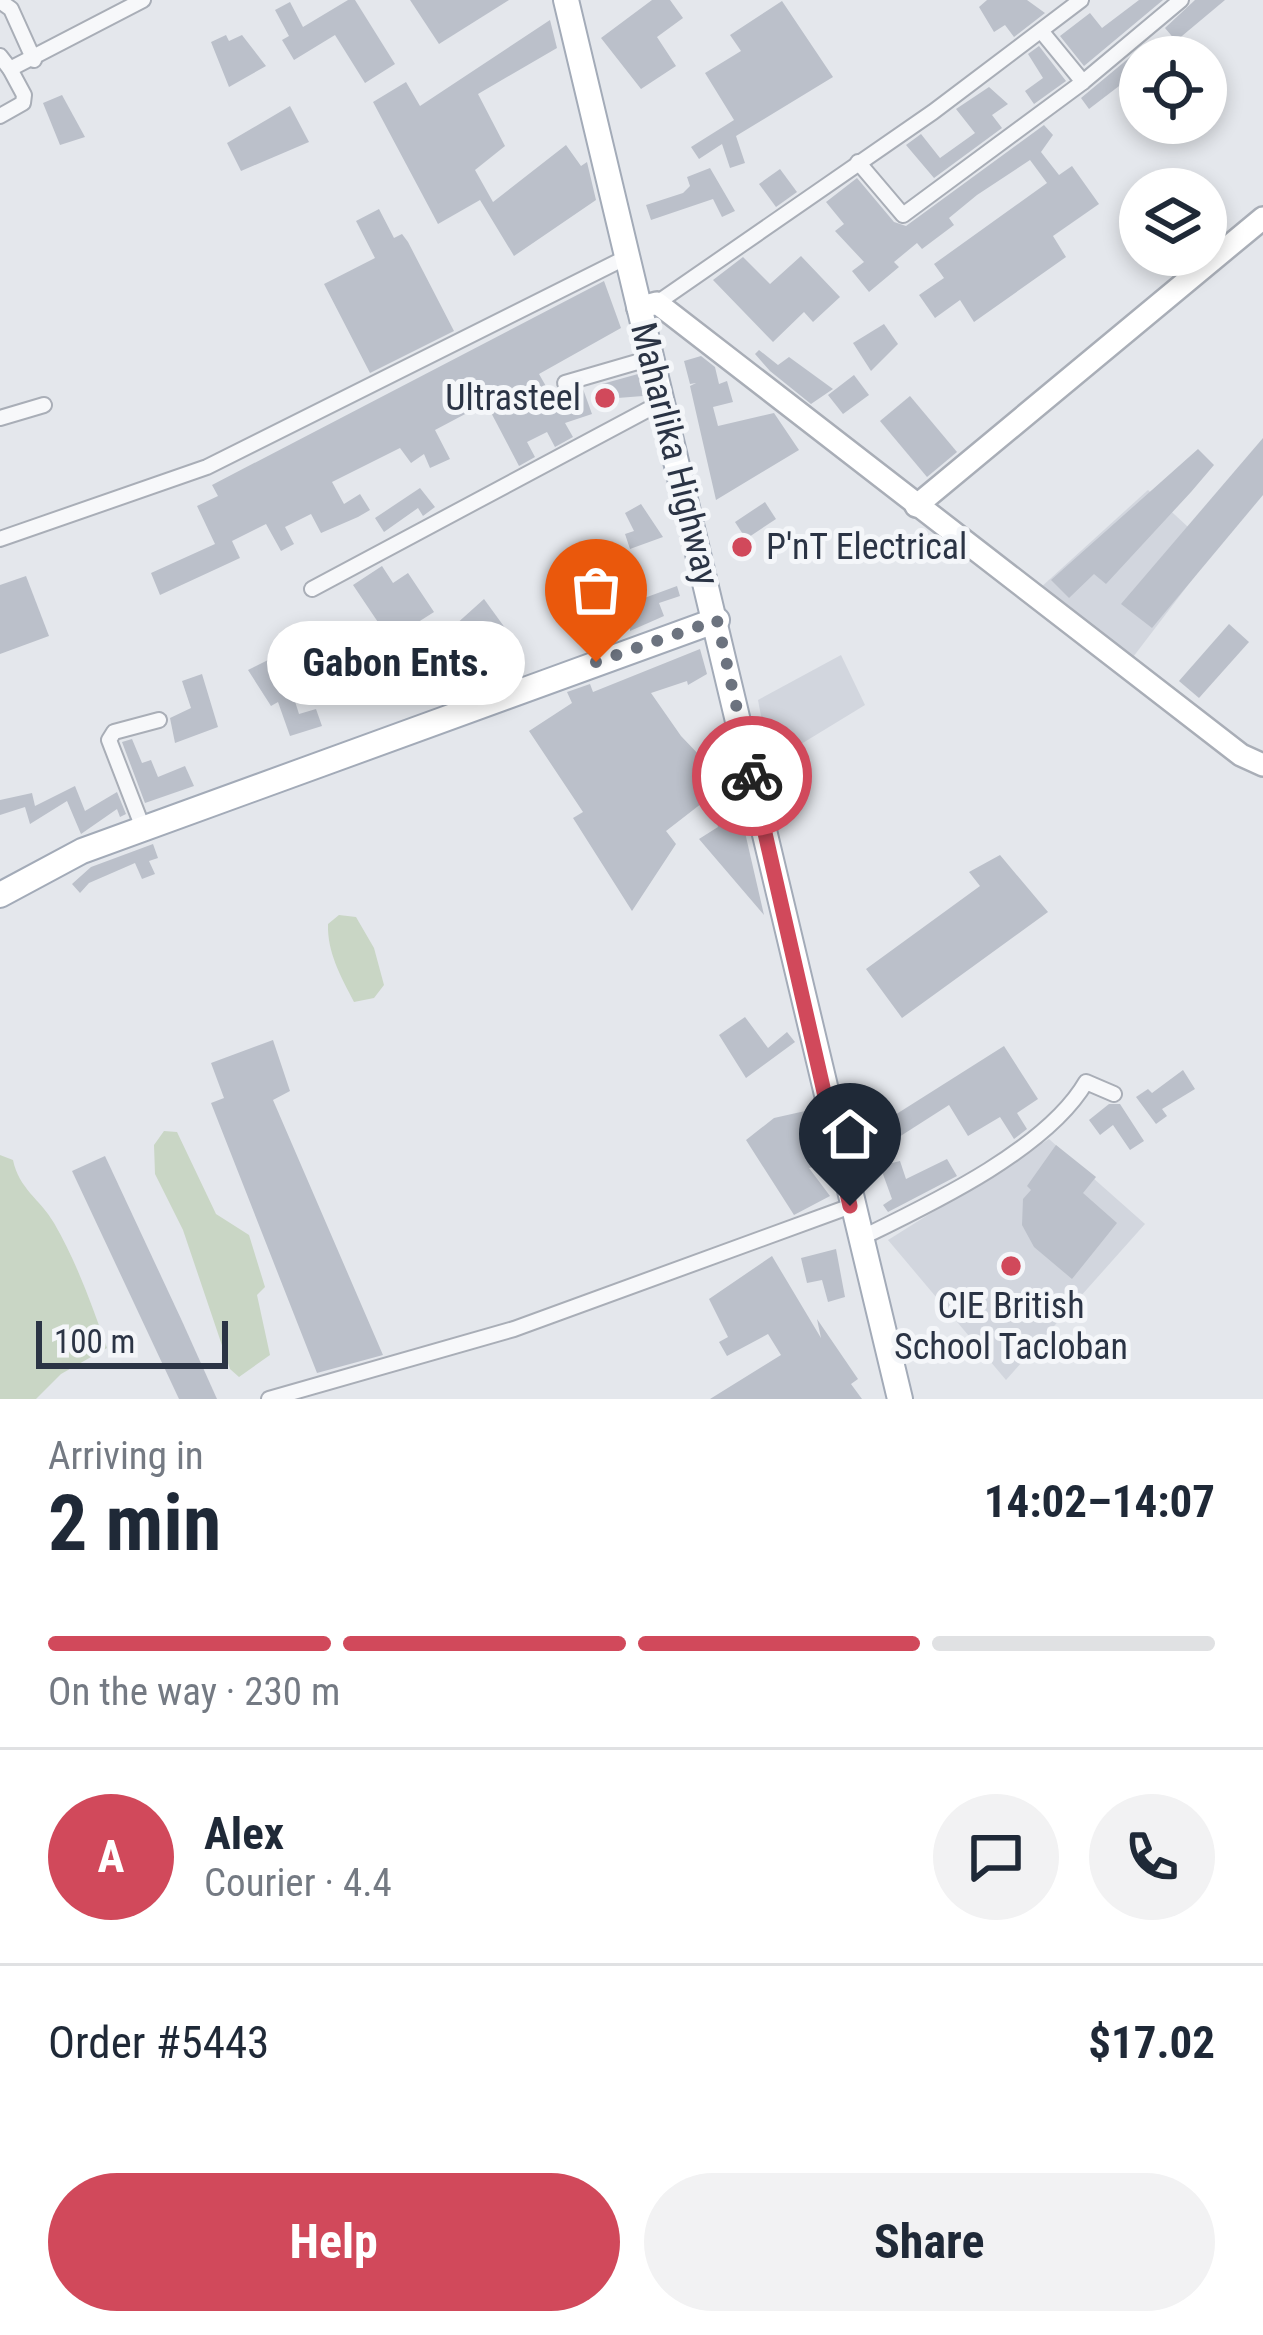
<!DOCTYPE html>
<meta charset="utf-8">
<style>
:root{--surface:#fff;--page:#f2f2f3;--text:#1f2937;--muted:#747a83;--line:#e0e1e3;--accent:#d1495b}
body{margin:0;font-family:"Roboto Condensed",sans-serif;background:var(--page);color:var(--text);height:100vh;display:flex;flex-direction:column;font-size:45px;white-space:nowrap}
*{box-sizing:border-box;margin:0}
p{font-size:39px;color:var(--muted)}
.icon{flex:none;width:66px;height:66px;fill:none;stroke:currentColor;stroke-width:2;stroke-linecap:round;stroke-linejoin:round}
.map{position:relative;height:1399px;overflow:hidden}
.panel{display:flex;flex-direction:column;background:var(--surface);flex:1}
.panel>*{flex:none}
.buttons{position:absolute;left:1119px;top:36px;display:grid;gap:24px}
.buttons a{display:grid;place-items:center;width:108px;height:108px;border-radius:50%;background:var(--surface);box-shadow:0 6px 18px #0003;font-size:60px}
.scale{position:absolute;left:36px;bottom:30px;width:192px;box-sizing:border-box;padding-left:12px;border:6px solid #2b3445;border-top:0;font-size:33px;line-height:42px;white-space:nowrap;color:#2b3445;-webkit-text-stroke:9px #f4f6f9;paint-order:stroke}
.pin{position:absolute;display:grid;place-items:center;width:102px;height:102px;color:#fff;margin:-123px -51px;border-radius:50% 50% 50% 0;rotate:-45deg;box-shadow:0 0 12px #0007}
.pin .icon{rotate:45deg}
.courier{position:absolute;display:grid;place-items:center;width:120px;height:120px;margin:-60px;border:9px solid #d1495b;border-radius:50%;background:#fff;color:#222;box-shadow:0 3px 15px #0007}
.bubble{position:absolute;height:84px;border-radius:42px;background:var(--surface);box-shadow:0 6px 18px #0003;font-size:39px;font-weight:700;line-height:84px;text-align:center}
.overview em{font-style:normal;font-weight:700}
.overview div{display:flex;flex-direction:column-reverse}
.overview{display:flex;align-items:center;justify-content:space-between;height:204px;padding:0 48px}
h1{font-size:78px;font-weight:700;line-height:90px}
.bar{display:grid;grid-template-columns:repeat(4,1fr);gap:18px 12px;align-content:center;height:144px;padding:0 48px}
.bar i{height:15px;border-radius:9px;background:var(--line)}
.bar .on{background:var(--accent)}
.bar p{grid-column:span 4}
.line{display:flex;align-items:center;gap:30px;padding:0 48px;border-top:3px solid var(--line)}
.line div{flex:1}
.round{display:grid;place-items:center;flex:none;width:126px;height:126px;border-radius:63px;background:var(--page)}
.cta{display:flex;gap:24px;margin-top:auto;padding:24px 48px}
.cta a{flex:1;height:138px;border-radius:72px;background:var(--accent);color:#fff;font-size:48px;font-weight:700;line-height:138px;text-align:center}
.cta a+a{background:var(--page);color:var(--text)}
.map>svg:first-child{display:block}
</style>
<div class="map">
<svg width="1263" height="1399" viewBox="0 0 1263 1399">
<rect width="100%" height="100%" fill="#e4e7ec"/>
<g fill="#d2d6de">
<path d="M1148,490L1214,551L1130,661L1039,589Z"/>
<path d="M841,655L865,705L770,763L758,700Z"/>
<path d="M1049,1139L1145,1224L1006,1380L888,1240Z"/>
</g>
<g fill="#c9d6c5">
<path d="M339,915L356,917L374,948L384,985L374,998L354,1002C341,977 327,952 328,924Z"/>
<path d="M164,1131L177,1132L216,1214L249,1235L265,1287L257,1295L270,1355L239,1377L230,1369L183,1230L155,1174L154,1145Z"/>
<path d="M0,1155L13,1160C19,1189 40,1199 54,1223C77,1263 92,1305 107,1348L61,1374L36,1399H0Z"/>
</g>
<g fill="#bbc0ca">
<path d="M348,0H355L395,64L365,83L335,35L294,60L282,40L289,36L275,10L290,2L303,27Z"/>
<path d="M410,0H509L439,44Z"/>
<path d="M652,0H670L683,18L657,37L676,66L641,89L601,38Z"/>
<path d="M987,0H1027L1045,13L1014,37L1005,25L994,32L979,7Z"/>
<path d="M1139,0H1163L1084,66L1060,36L1090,13L1102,28Z"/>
<path d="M1225,0L1176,41L1165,28L1195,0Z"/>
<path d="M782,1L833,77L736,136L745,163L730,168L722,144L699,159L691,147L734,120L705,73L741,51L730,35Z"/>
<path d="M550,20L557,48L478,94L505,146L475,170L493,202L566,145L581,166L587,162L596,200L514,256L480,200L438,224L373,102L406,82L420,106Z"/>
<path d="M226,35L229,41L242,35L266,66L229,87L211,42Z"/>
<path d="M1147,43L1159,57H1140V70L1089,109L1081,98Z"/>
<path d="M1039,46L1066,81L1034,104L1025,91L1043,78L1028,54Z"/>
<path d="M989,87L1008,104L992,115L1002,128L934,178L906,145L921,134L940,158L975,133L956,109Z"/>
<path d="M62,95L85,137L60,145L43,103Z"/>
<path d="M290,106L309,142L241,171L227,143Z"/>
<path d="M1044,125L1053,135L1041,152L1059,175L1072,166L1099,204L1053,236L1066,257L974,322L960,300L935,318L919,295L944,278L934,264L1047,183L1030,160L977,195L949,218L954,225L922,249L917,243L894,262L899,267L869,292L852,271L864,262L835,231L844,224L826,202L857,178L894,222L906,226Z"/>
<path d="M710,168L735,211L722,217L713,199L651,220L646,205L683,193L690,186L687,177Z"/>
<path d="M780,169L797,192L776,207L759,184Z"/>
<path d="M379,209L394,238L402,234L408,242L454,331L370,373L324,284L375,258L356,221Z"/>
<path d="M801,256L840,297L813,322L804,312L773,342L713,280L743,257L770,284Z"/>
<path d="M604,281L621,328L539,374L551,395L583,389L592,414L565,423L573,437L555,447L547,432L527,442L535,457L519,466L486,403L435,430L450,459L430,468L424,454L411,463L400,448L332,482L344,504L360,494L370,510L358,517L321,533L311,514L285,527L294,544L281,551L266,524L232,541L240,558L160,595L151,573L215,544L197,506L218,496L212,485Z"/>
<path d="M884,324L898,344L871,371L853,343Z"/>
<path d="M759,350L778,365L789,357L833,389L811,404L770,371L755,354Z"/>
<path d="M701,356L715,367L719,384L727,381L733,402L713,407L718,426L774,413L799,450L716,500L690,386L696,383L690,384L684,361Z"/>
<path d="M638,374L643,396L605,399L602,384Z"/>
<path d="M854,375L869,395L843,414L828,395Z"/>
<path d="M910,396L957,452L927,477L880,421Z"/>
<path d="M1263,438V495L1152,628L1121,604Z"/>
<path d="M1198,449L1214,465L1191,492L1106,584L1094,574L1069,598L1051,580Z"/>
<path d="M420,488L435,507L423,516L418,508L384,532L375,518Z"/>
<path d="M765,502L776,519L746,539L735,522Z"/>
<path d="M641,504L663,537L630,549L625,534L634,531L625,513Z"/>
<path d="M382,566L393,583L408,573L434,612L390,640L353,585Z"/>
<path d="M608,570L617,584L570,617L561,601Z"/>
<path d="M26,576L49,636L0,654V585Z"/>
<path d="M677,586L680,596L659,603L664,616L630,631L628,604Z"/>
<path d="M484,599L519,647L487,670L454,626Z"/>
<path d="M1229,624L1249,642L1199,698L1179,681Z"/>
<path d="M292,648L310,682L292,692L299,714L316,709L322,726L290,736L278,702L271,706L248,670Z"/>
<path d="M700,649L707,674L688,685L687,681L651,693L681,736L702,758L709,756L714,781L720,775L725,796L735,789L764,915L699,839L718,827L712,800H706L666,831L676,844L632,911L573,818L583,812L529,731L572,703L567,692L590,684L593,692Z"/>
<path d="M202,674L218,727L175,743L170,718L191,708L182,681Z"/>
<path d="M132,739L142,763L151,760L158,777L185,766L194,786L145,803L122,742Z"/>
<path d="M75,786L85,811L117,792L126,814L120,817L117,809L81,834L67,801L30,824L25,807L0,815V800L32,793L35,806Z"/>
<path d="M153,844L158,858L149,861L155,874L142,879L135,863L89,883L80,893L72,884L91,867Z"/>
<path d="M1000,855L1048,912L902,1018L866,969L980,886L969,872Z"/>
<path d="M745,1017L768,1048L787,1032L795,1042L746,1078L719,1035Z"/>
<path d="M273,1040L290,1091L273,1100L383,1355L317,1373L211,1103L224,1098L211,1063Z"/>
<path d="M1004,1046L1038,1099L1017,1113L1027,1129L1014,1139L1000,1117L968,1136L949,1105L899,1137L887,1120Z"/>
<path d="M1183,1070L1195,1089L1162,1109L1167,1116L1156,1124L1136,1097L1148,1089L1152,1093Z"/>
<path d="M1109,1104H1120L1144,1141L1130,1150L1113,1125L1100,1135L1089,1120Z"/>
<path d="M814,1109L826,1164L809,1168L830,1196L794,1215L746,1140L774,1118Z"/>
<path d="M1056,1145L1096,1177L1083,1193L1117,1223L1072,1279L1034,1247L1022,1225L1023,1199L1031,1190L1027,1186Z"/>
<path d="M105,1156L182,1321L217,1399H179L72,1171Z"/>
<path d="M947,1159L957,1176L888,1212L883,1205L892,1199L880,1166L900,1161L906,1179Z"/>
<path d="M836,1249L845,1297L828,1302L822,1280L807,1283L801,1258Z"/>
<path d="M772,1256L821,1338L817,1319L858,1379L851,1384L862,1399H710L781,1355L768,1334L727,1356L719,1342L728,1337L709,1299Z"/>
</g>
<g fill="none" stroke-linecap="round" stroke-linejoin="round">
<defs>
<g id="street">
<path d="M0,1L11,9L34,60"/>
<path d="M1042,32L1083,82"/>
<path d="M0,56L10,69L143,0"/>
<path d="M0,116L23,103L24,95L10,69"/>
<path d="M858,162L903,215L1083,82L1181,0"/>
<path d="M657,303L933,112L1081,0"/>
<path d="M565,383L651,358"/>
<path d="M0,418L44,405"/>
<path d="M0,539L207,467L627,257"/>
<path d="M312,589L662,402"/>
<path d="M143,828L109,740L114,732L159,720"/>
<path d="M861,1238C931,1204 1047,1149 1086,1082L1114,1094"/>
<path d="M269,1399L514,1329L851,1206"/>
</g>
<g id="secondary">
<path d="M638,308L657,303L1241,755L1263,765"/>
<path d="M916,506L1263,218"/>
</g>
<g id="primary">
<path d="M566,0C677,467 788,933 900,1399"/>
<path d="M0,895L82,851L717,620"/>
</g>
</defs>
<use href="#street" stroke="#a9aeb7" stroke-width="18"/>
<use href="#secondary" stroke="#a9aeb7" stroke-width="26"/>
<use href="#primary" stroke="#a3abb8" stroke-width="28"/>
<use href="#street" stroke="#f7f8fa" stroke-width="14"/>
<use href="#secondary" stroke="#fff" stroke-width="21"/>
<use href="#primary" stroke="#fff" stroke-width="24"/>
</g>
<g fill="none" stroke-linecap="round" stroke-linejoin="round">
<path stroke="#6c737f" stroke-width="12" stroke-dasharray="0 21.6" d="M596,662L717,620L752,776"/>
<path stroke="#d1495b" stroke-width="15" d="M752,776L850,1206"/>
</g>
<g fill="#d1495b" stroke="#f4f6f9" stroke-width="4.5">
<circle cx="605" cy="398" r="12"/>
<circle cx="742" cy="547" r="12"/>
<circle cx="1011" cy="1266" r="12"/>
</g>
<g text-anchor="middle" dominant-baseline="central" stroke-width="10" stroke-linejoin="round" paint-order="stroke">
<g font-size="36" fill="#2b3445" stroke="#f4f6f9" text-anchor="end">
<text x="581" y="398">Ultrasteel</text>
<text x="766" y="547" text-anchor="start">P'nT Electrical</text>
<text x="1011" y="1306" text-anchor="middle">CIE British<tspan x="1011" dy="41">School Tacloban</tspan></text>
</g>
<g font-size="36" fill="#2b3445" stroke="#f4f6f9">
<text transform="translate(675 454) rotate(76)">Maharlika Highway</text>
</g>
</g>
</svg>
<div class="buttons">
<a><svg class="icon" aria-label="locate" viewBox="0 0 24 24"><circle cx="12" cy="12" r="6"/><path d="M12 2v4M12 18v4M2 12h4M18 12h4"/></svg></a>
<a><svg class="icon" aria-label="layers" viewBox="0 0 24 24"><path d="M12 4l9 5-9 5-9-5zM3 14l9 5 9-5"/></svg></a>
</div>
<div class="scale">100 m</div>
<div class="pin" style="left:596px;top:662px;background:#ea580c"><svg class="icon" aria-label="bag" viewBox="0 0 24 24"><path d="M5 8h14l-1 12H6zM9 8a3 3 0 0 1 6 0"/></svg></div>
<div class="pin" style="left:850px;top:1206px;background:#1f2937"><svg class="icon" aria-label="home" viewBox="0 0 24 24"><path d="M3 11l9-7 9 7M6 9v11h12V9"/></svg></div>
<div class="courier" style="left:752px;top:776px"><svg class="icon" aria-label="bike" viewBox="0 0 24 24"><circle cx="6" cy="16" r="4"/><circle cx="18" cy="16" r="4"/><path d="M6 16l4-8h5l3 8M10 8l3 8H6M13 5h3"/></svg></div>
<div class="bubble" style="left:267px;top:621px;width:258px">Gabon Ents.</div>
</div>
<section class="panel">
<div class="overview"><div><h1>2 min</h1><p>Arriving in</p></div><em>14:02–14:07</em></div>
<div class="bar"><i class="on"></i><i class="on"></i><i class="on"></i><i></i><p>On the way · 230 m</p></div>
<div class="line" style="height:216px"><b class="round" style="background:var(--accent);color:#fff">A</b><div><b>Alex</b><p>Courier · 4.4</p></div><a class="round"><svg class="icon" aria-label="chat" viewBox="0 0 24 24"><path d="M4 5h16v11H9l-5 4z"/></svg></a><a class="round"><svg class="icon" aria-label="phone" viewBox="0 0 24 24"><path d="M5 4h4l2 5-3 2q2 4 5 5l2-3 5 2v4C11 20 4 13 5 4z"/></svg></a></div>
<div class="line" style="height:156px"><div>Order #5443</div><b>$17.02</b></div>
<div class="cta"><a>Help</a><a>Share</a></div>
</section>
